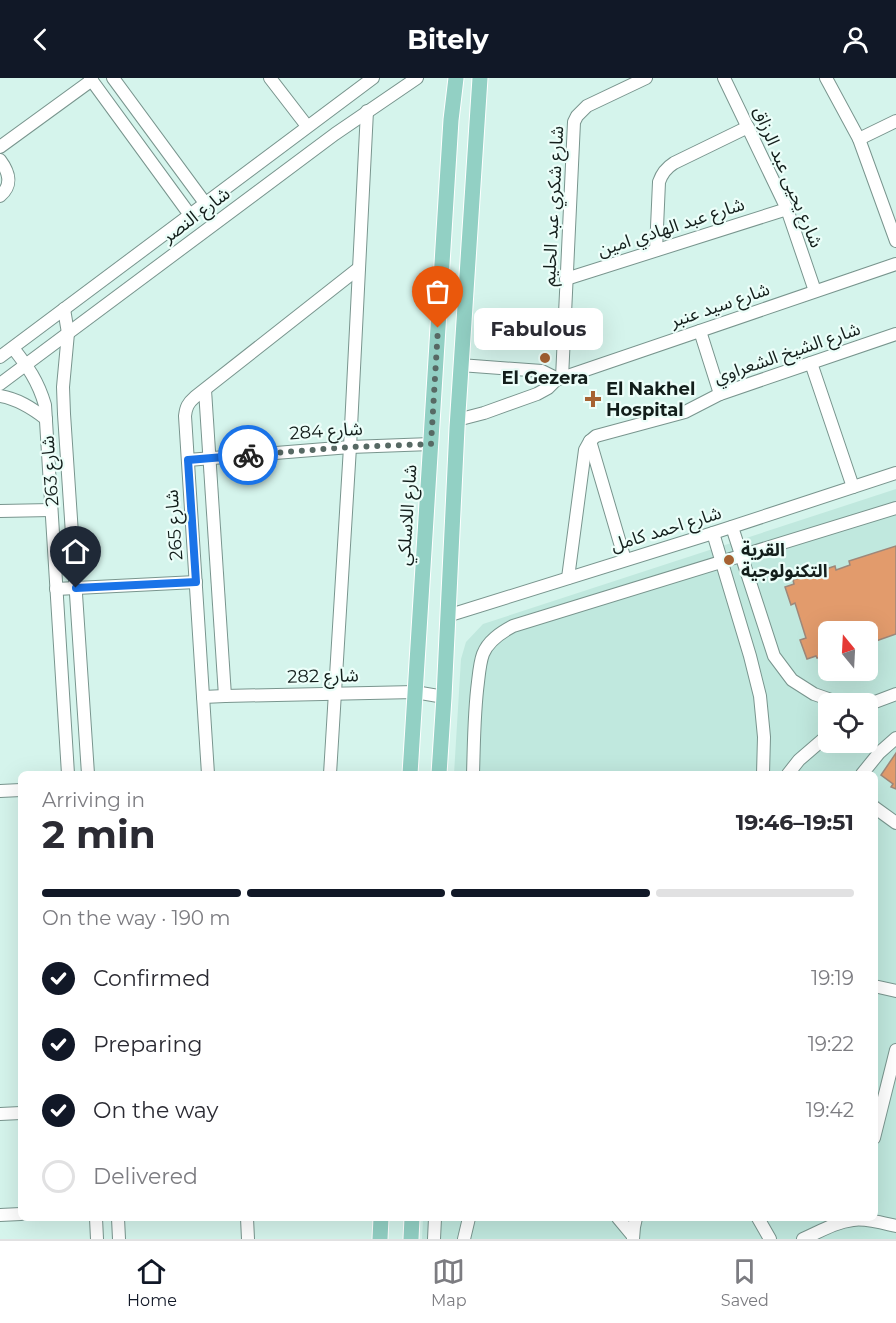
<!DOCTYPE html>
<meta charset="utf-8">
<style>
:root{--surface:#fff;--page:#f2f2f3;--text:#2b2b33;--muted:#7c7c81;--line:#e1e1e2;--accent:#111827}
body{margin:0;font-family:Montserrat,"Noto Sans Arabic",sans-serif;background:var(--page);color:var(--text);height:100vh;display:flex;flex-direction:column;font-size:22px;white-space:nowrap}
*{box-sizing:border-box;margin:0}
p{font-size:20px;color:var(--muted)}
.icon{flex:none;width:33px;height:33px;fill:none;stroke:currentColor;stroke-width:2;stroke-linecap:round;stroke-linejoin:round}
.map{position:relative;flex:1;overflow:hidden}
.sheet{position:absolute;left:18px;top:693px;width:860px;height:450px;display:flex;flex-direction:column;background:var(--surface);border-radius:9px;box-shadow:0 6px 24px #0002}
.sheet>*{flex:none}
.needle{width:39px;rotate:342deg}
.fabs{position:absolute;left:818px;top:543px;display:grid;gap:12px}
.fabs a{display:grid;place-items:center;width:60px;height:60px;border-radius:9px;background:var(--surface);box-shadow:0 6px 24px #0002;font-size:30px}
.pin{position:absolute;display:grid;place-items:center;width:51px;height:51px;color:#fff;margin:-62px -26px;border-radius:50% 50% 50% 0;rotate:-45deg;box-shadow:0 0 6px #0007}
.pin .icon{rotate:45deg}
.courier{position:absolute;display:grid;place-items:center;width:60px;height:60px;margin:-30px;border:4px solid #1a73e8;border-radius:50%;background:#fff;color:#222;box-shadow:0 2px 8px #0007}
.bubble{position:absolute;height:42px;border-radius:9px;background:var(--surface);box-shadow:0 6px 24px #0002;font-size:20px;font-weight:700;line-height:42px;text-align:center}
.headline em{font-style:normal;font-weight:700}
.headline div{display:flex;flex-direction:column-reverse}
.headline{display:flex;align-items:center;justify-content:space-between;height:102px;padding:0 24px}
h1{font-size:39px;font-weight:700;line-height:45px}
.bar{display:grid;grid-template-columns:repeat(4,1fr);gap:9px 6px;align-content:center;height:72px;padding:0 24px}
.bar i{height:8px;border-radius:4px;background:var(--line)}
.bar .selected{background:var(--accent)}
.bar p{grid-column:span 4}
ol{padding:0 24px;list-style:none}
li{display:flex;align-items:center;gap:18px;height:66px}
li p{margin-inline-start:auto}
li .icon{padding:6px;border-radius:50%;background:var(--accent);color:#fff;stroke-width:4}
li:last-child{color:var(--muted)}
li i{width:33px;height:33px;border:3px solid var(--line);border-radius:50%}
header{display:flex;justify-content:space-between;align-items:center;height:78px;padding:0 24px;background:var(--accent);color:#fff;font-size:27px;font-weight:700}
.tab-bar{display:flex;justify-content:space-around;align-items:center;height:84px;border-top:2px solid var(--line);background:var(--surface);font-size:16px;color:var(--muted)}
.tab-bar a{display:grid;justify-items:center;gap:3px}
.tab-bar .selected{color:var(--accent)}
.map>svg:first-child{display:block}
</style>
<header><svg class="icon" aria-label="back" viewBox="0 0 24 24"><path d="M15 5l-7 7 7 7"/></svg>Bitely<svg class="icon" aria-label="person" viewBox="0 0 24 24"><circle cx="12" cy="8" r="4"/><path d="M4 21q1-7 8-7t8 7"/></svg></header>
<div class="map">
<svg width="896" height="1161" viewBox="0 0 896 1161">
<rect width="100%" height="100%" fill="#d5f4ec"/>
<path fill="#c0e8de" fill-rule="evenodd" d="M896,411V1161H422L423,1140H874V696H454L461,581L466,564L483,546ZM828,554H867V592H828ZM828,626H867V664H828Z"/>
<g fill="#e29b6c" stroke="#9e887a" stroke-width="1.5">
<path d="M896,468V556L876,563L875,559L867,562V554H828V577L817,580L816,578L807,581L800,562L806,560L795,525L791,527L785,509L794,506L793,502L835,488L836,492L850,487L849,483Z"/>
<path d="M896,675V711L891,709L893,706L881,697Z"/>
</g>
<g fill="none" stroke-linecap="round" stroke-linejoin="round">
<defs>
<g id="minor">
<path d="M90,0L190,137"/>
<path d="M113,0L205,125"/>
<path d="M270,0L307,48"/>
<path d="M724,0L787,131L815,213"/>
<path d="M826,0L859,61L896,163"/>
<path d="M859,61L896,43"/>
<path d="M0,69L92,2"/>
<path d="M0,82C9,94 13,107 0,118"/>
<path d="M656,172L659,104C662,95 666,90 674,85L748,49"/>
<path d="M566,201L787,131"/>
<path d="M64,231L68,255L63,309L64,336L88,696"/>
<path d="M700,253L720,316"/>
<path d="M13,270C28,289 38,303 45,327L68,696"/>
<path d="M0,279L373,0"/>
<path d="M811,285L853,409"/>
<path d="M460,287L542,293L552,298L556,302"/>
<path d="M562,300L574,44L577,38L587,28L646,0"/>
<path d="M0,306L335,56L417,0"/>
<path d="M205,312L225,618"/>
<path d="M0,318C18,321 32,330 46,341"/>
<path d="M457,342L484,335L537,316L548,310L556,302L896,186"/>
<path d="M590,363L625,482"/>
<path d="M188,382L350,369L431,366"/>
<path d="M0,433L51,432"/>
<path d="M732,449L774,578L792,602L814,616L837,624L856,626"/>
<path d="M713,455L750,578L760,618L764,659L763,696"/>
<path d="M568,500L585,372L590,363L596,358L685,334L720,316L896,256"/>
<path d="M56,511L196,504"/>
<path d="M447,538L713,455L896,395"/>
<path d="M203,619L225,618L415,614L444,619"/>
<path d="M867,627L896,616"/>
<path d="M208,696L185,338C186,329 188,325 195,319L359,190"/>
<path d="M330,696L350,369L367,33"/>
<path d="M473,696C474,665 474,634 478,604C479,595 480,584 483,576C488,563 500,555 513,548L896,430"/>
<path d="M788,696L799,682L828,657"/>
<path d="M862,696L879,675L896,660"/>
<path d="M0,713L21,712"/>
<path d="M874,729L896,745"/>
<path d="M874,908L896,913"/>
<path d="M0,1036L21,1035"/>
<path d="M874,1060L896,972"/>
<path d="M0,1137L21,1136"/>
<path d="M96,1140L97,1161"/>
<path d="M118,1140L119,1161"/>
<path d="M247,1140L248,1161"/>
<path d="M618,1140L633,1158"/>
<path d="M758,1140L770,1161"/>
<path d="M434,1161L435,1140"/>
<path d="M464,1161L469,1140"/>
<path d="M633,1161L634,1149L636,1140"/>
<path d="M803,1161C819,1154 835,1144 853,1142C866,1140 883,1145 896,1148"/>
</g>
<g id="major">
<path d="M410,696L451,42L456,0"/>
<path d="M439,696L444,619L457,350L480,0"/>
<path d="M380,1161L381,1140"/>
<path d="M411,1161L412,1140"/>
</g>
</defs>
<use href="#minor" stroke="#79958e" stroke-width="14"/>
<use href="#major" stroke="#fff" stroke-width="17"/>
<use href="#minor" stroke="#fff" stroke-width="12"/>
<use href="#major" stroke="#92d0c4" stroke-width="15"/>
</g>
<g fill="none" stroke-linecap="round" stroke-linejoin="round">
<path stroke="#576964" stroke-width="6" stroke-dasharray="0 10.8" d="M248,377L350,369L431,366L438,250"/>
<path stroke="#1a73e8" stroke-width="8" d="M76,510L196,504L188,382L248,377"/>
</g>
<g fill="#a66232" stroke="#ecfef9" stroke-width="2">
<circle cx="545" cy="280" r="6"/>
<path d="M590 312h6v6h6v6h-6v6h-6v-6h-6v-6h6z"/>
<circle cx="729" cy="482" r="6"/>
</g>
<g text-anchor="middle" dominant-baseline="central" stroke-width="4.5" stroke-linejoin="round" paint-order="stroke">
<g font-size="18" fill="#131e1b" stroke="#ecfef9">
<text transform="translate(788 99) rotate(67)">شارع يحيى عبد الرزاق</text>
<text transform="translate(553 128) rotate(-87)">شارع شكري عبد الحليم</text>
<text transform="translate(196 137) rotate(-37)">شارع النصر</text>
<text transform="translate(671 149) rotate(-18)">شارع عبد الهادي امين</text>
<text transform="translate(720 227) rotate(-19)">شارع سيد عنبر</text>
<text transform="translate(787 275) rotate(-19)">شارع الشيخ الشعراوي</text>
<text transform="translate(326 353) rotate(-4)">شارع 284</text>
<text transform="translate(50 393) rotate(-94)">شارع 263</text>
<text transform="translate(407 437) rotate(-86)">شارع اللاسلكي</text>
<text transform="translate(174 447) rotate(-94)">شارع 265</text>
<text transform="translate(666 451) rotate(-17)">شارع احمد كامل</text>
<text transform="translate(323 598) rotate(-1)">شارع 282</text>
</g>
<g font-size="18" font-weight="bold" fill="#131e1b" stroke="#ecfef9" text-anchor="start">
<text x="545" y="300" text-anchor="middle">El Gezera</text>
<text x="606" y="311">El Nakhel<tspan x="606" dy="21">Hospital</tspan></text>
<text x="741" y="472">القرية<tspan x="741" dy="21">التكنولوجية</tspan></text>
</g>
</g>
</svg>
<div class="fabs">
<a><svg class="needle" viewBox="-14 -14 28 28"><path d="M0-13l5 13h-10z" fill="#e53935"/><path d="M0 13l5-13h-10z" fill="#7c7c81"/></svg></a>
<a><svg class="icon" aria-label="locate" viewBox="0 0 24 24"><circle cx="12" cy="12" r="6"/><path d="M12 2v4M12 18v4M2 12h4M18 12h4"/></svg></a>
</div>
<div class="pin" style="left:438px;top:250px;background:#ea580c"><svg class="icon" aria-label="bag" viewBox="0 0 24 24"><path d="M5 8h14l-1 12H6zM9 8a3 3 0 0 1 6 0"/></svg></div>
<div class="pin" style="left:76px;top:510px;background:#1f2937"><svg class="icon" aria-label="home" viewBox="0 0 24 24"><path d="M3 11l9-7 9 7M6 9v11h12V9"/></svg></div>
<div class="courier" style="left:248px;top:377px"><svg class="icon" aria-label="bike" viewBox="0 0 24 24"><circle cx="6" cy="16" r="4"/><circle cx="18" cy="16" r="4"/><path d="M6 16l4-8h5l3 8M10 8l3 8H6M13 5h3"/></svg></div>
<div class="bubble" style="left:474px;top:230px;width:129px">Fabulous</div>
<section class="sheet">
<div class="headline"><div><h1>2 min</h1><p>Arriving in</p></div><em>19:46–19:51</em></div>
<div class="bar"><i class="selected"></i><i class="selected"></i><i class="selected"></i><i></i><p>On the way · 190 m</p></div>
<ol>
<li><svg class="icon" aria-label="check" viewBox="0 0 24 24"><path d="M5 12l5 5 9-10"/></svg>Confirmed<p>19:19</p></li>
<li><svg class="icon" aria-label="check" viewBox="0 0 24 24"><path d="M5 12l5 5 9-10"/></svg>Preparing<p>19:22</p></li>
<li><svg class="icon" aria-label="check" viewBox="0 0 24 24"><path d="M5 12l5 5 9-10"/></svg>On the way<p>19:42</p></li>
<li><i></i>Delivered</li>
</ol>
</section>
</div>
<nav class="tab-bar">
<a class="selected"><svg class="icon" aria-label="home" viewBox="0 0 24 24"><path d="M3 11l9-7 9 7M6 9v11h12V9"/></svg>Home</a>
<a><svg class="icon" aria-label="map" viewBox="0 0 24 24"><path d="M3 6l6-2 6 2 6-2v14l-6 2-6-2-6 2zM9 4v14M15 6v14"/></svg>Map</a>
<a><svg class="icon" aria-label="saved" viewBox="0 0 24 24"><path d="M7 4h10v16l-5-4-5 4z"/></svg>Saved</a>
</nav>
